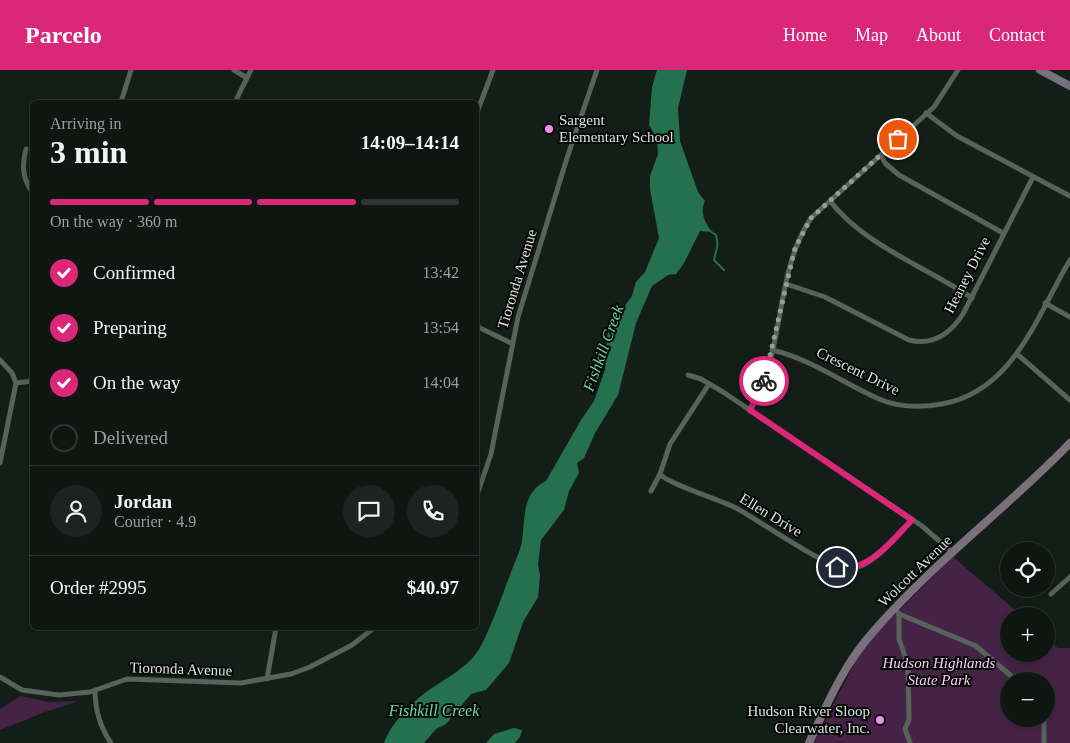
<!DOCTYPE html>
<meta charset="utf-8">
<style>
:root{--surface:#0f1612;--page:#1d2320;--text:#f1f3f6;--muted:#9b9f9f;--line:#2f3532;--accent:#db2777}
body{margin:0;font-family:"Times New Roman",serif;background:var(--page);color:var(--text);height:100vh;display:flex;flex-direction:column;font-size:19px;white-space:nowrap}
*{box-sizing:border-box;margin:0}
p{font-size:16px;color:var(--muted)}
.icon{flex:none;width:28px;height:28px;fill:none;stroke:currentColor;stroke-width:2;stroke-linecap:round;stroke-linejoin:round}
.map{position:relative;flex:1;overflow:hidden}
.panel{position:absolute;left:30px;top:30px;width:449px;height:530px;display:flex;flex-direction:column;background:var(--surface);border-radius:8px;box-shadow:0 2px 12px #0003,0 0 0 1px var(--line)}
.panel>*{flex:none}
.buttons{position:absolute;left:1000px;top:472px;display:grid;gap:10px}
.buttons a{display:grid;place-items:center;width:55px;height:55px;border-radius:50%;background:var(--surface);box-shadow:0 2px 12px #0003,0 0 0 1px var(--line);font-size:25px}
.pin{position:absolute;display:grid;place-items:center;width:42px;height:42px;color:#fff;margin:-21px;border:2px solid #fff;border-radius:50%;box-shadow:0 1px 5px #0007}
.courier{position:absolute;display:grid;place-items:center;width:50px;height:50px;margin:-25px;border:4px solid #db2777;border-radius:50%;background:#fff;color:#222;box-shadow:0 1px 6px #0007}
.overview em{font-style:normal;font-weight:800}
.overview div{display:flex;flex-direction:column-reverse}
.overview{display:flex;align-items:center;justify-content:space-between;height:85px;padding:0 20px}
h1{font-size:32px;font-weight:800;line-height:38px}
.bar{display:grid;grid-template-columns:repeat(4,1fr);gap:8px 5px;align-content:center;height:60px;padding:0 20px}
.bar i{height:6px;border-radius:4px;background:var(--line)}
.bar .selected{background:var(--accent)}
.bar p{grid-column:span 4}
.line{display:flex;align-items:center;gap:12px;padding:0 20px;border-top:1px solid var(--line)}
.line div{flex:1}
.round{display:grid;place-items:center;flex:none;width:52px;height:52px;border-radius:26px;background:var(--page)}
ol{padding:0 20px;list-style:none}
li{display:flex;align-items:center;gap:15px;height:55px}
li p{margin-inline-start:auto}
li .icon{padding:5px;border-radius:50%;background:var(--accent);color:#fff;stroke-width:4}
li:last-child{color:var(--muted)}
li i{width:28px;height:28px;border:2px solid var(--line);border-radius:50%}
header{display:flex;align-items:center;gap:30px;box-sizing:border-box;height:70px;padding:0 25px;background:var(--accent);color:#fff}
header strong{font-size:24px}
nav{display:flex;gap:28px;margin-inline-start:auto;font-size:18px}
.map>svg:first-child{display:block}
</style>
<header>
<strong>Parcelo</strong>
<nav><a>Home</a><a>Map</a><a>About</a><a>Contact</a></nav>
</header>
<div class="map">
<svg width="1070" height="673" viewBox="0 0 1070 673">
<rect width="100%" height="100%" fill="#141e18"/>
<g fill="#462346" fill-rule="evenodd">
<path d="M953,487L1022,546H1009V584H1046V568L1058,578H1070V673H814L858,586L878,561ZM1009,611H1046V649H1009Z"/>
<path d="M21,626L48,632L78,631L45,642L0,660V639Z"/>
</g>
<g fill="#25704e">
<path d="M657,0H687L678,38L680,71L698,122L705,131C699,143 706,154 712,162L700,161L684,193L676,204L668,205L652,216L636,253L618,325L595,363L584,388L577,393L579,403L569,421L564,440L541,470L538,495L540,505L538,527L523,552L509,593L486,620L471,624L446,654L436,659L424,673H384C391,654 409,635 425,623C445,608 470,598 482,574C497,544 506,513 519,482C526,465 521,443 530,426C534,419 539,414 546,411L581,350L594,331L605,300L607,267L611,251L614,247L622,243L624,237L632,226L636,212L645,202L659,168L650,119V106L658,84L657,69L649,55L652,17Z"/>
<path d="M514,658L522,660L520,667L515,673H486L494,664Z"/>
</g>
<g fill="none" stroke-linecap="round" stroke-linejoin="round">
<path stroke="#25704e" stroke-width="2" d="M710,161L716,165C719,175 716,181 714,190L724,200"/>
<g stroke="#57625b" stroke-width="5">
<path d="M234,0L247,8"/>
<path d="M121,32L131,0"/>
<path d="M235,32L251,0"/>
<path d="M926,43L957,66L1070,126"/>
<path d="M476,45L493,0"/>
<path d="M26,79C22,96 22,107 32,122"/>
<path d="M881,85L885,93L899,105L1003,163"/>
<path d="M830,131C864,175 926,197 972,228"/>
<path d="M786,214L825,227L909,270C933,276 950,264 963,244L1033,107"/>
<path d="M1045,233L1070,247"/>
<path d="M476,256L511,273"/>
<path d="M772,280C811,289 843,313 879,329C900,338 920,338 942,334C1014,321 1037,245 1070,190"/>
<path d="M1017,284L1070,330"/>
<path d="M0,290L12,303L16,313L0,393"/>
<path d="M688,305L701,309L723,322L922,456L953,483"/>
<path d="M16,313L32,311"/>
<path d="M750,341C756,329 762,318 766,306C783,254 780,195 811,148L934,37L958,0"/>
<path d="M660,404C664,412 723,431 736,438C759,450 830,501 850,499C875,496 896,466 912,450"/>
<path d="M651,421L660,404L670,374L709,314"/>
<path d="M476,428L491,384L518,247L567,88L597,0"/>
<path d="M1051,524L1070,507"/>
<path d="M896,539L899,544V569L908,595L909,650L905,659L910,673"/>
<path d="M899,544L976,576L1017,611"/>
<path d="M0,607L22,620L59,625L90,622L127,609L241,613L291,604L310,597L352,575L374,558"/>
<path d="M267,609L276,558"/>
<path d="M95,620C95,639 100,657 111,673"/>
<path d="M1044,649V673"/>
</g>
<g stroke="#79707b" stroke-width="8">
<path d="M1040,0L1070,16"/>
<path d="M809,673C827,634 844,594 873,562C933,493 1007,438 1070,373"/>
</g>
</g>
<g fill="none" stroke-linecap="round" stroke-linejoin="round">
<path stroke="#959d98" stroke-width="5" stroke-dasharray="0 9" d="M764,311L795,178L811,148L898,69"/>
<path stroke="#db2777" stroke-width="6" d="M764,311L750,340L912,450C893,469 868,504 837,497"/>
</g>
<g fill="#f28af3" stroke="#040705" stroke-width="2">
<circle cx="549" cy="59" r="5"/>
<circle cx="880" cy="650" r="5"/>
</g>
<g text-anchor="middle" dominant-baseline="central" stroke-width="4" stroke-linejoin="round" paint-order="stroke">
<g font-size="15" fill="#dbe1dd" stroke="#040705" text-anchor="start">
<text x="559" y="50">Sargent<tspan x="559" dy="17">Elementary School</tspan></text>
<text x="870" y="641" text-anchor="end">Hudson River Sloop<tspan x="870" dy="17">Clearwater, Inc.</tspan></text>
</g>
<g font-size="15" fill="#dbe1dd" stroke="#040705">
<text transform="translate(967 205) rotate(-63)">Heaney Drive</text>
<text transform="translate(517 209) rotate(-73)">Tioronda Avenue</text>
<text transform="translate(858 301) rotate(26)">Crescent Drive</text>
<text transform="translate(771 445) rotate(31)">Ellen Drive</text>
<text transform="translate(915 501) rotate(-44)">Wolcott Avenue</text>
<text transform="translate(181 599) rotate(2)">Tioronda Avenue</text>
</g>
<g font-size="15" font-style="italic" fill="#f7ccf6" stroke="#040705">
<text x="939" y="593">Hudson Highlands<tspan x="939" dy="17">State Park</tspan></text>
</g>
<g font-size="16" font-style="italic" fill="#6fd6a2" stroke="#040705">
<text transform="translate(603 278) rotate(-70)">Fishkill Creek</text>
<text x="434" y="640">Fishkill Creek</text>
</g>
</g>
</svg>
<div class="buttons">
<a><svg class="icon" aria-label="locate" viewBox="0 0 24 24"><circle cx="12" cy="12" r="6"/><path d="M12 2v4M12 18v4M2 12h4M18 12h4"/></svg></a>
<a>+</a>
<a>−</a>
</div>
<div class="pin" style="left:898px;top:69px;background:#ea580c"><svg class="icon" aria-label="bag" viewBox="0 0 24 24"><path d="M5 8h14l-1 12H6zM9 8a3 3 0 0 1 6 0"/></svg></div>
<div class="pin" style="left:837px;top:497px;background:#1f2937"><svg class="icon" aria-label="home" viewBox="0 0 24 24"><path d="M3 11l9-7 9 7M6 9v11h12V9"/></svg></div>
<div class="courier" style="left:764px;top:311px"><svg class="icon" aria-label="bike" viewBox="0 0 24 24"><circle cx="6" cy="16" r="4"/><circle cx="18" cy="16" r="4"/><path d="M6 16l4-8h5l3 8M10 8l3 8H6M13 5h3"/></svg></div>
<section class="panel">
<div class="overview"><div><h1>3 min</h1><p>Arriving in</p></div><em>14:09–14:14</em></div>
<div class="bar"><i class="selected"></i><i class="selected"></i><i class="selected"></i><i></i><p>On the way · 360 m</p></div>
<ol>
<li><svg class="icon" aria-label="check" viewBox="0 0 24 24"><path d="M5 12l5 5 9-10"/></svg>Confirmed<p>13:42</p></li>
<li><svg class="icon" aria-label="check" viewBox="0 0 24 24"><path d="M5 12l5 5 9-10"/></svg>Preparing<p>13:54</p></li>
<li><svg class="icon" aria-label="check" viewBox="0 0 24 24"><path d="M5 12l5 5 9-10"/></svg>On the way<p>14:04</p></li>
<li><i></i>Delivered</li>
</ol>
<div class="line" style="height:90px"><a class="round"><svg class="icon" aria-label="person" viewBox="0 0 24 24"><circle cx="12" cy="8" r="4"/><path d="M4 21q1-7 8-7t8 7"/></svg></a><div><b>Jordan</b><p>Courier · 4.9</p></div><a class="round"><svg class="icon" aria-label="chat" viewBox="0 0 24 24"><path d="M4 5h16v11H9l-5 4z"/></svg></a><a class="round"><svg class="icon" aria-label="phone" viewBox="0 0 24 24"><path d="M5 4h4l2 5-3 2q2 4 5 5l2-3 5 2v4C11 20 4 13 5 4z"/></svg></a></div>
<div class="line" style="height:65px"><div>Order #2995</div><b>$40.97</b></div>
</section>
</div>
